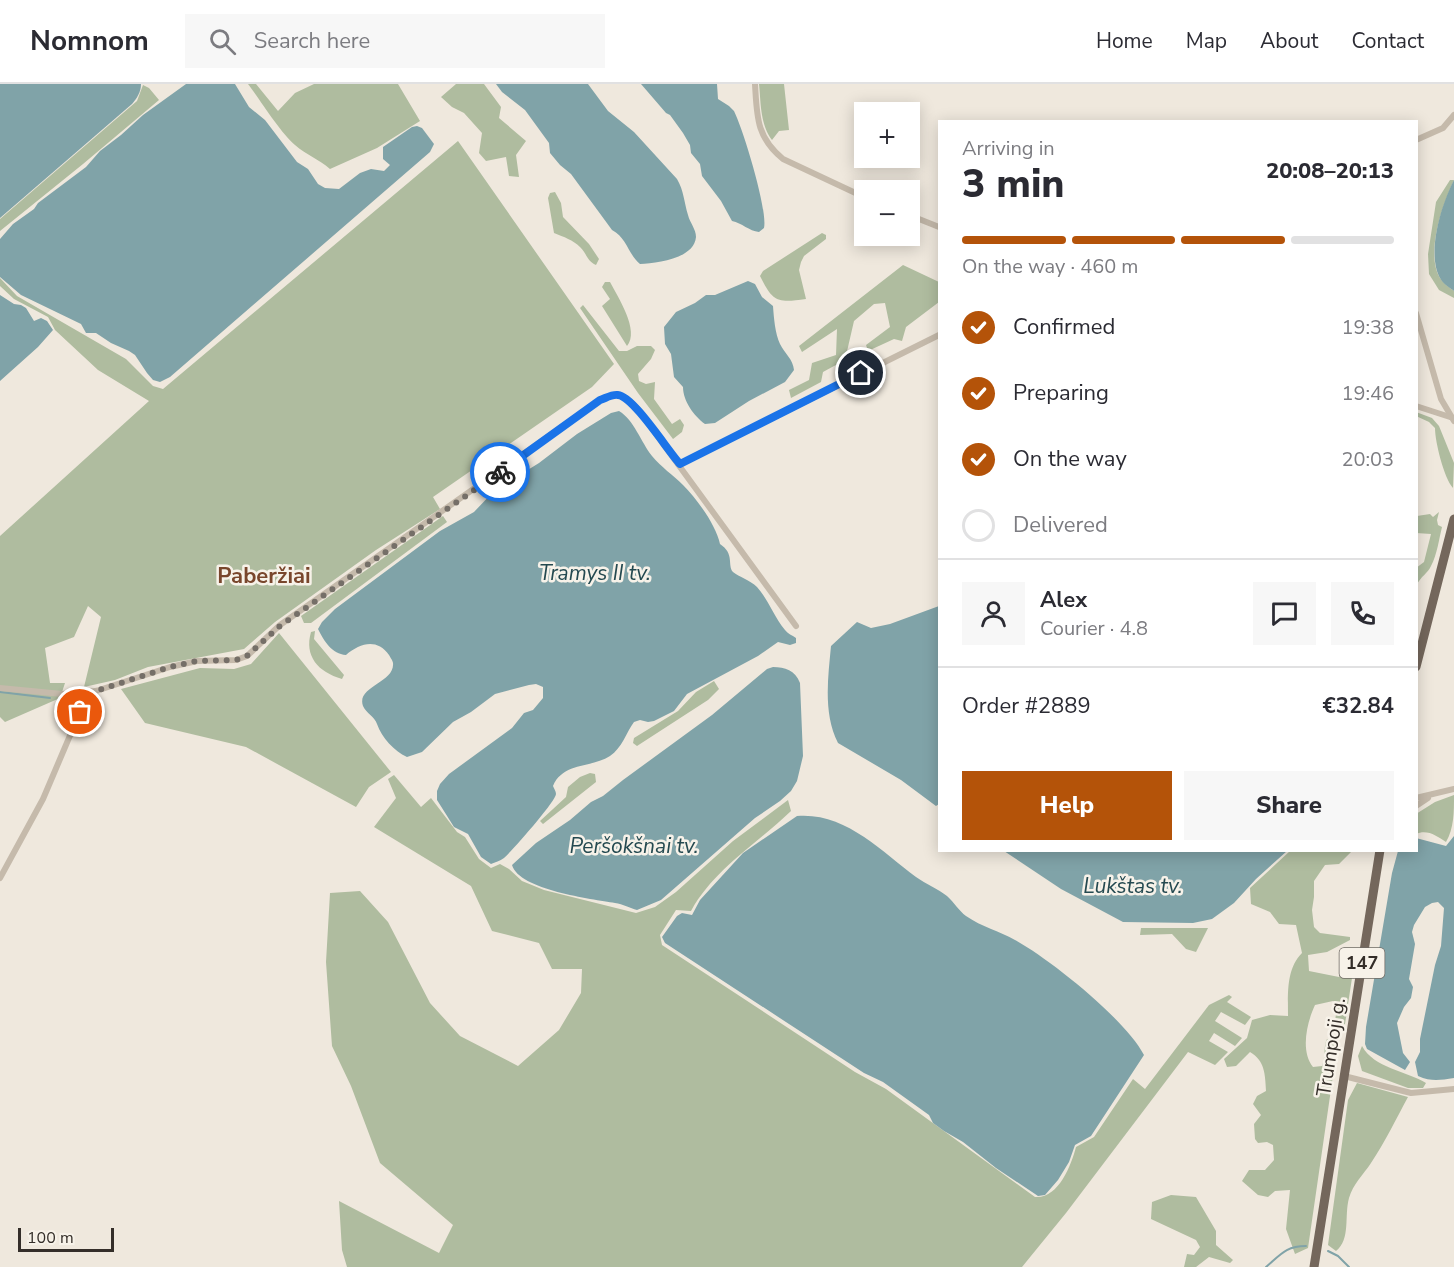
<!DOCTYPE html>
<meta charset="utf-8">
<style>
:root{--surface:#fff;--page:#f7f7f7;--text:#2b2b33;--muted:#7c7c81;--line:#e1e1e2;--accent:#b45309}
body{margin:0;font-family:"Nunito Sans",sans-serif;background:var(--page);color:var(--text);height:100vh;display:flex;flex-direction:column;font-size:22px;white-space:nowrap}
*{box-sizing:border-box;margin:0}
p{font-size:20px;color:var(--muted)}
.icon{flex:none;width:33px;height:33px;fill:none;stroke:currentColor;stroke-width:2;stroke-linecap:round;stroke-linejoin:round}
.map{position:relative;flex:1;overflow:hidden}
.drawer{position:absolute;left:938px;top:36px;width:480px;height:732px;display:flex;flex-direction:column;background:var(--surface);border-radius:0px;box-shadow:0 3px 15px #0003}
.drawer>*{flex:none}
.controls{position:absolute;left:854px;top:18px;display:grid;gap:12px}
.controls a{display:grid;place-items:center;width:66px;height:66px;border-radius:0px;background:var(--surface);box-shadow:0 3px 15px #0003;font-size:30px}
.scale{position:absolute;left:18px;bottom:15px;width:96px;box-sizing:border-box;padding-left:6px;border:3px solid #342e29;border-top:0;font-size:16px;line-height:21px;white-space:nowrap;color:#342e29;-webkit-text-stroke:4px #f7f2e9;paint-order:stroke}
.pin{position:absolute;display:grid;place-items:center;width:51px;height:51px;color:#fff;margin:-26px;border:3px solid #fff;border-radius:50%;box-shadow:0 2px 6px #0007}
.courier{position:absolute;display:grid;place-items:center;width:60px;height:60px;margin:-30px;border:4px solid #1a73e8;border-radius:50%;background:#fff;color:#222;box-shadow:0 2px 8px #0007}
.summary em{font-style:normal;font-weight:800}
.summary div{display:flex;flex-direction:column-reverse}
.summary{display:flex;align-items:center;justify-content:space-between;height:102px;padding:0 24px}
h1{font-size:39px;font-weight:800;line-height:45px}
.bar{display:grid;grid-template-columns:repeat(4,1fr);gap:9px 6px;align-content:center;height:72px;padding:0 24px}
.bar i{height:8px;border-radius:4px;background:var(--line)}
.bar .selected{background:var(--accent)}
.bar p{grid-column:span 4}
.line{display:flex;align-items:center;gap:15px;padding:0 24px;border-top:2px solid var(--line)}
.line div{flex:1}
.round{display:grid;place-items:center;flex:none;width:63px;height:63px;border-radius:0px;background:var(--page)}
ol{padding:0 24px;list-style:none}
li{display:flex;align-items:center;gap:18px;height:66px}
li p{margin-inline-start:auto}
li .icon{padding:6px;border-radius:50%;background:var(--accent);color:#fff;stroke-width:4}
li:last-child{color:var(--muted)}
li i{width:33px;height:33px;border:3px solid var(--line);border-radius:50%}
.button{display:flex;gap:12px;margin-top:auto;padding:12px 24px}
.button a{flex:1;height:69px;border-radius:0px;background:var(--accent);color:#fff;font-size:24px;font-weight:800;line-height:69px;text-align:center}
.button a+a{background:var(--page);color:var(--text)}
header{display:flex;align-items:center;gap:36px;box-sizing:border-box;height:84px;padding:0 30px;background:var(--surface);border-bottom:2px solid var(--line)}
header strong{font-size:28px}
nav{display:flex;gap:33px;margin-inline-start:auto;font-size:21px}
.search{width:420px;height:54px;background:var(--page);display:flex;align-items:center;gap:15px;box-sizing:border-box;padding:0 21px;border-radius:0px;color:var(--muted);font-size:22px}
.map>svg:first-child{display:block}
</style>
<header>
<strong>Nomnom</strong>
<div class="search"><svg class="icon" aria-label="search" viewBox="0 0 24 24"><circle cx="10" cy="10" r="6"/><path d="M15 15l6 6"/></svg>Search here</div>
<nav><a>Home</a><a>Map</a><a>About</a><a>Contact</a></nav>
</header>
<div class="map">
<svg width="1454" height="1183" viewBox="0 0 1454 1183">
<rect width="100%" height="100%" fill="#efe8dd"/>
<g fill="#afbc9f">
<path d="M248,0H256L278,27L295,9L314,0H398L420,37L377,64L330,85C319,75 306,71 295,61C280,48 261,17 248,0Z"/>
<path d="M456,0H484L501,23L499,34L526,57L516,71L519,93L509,92L506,73L486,77L479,69L482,49L464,29L452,23L441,13Z"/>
<path d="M759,0H784L789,46L779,47L772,56C760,40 761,19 759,0Z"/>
<path d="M143,1L149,4L159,16L83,80L0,147V135L137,17Z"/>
<path d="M458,57L614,280L592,303L433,413L440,425L376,466L275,538L244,565L148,583L115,596L84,603L101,533L88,522L74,553L45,564L50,599H65L60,614L5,638L0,633V452L149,317L98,286L55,246L48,233L14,215L0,202V194L17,212L126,275L153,302L163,305Z"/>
<path d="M1450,96H1454C1443,120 1425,169 1440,194C1444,200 1449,203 1454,207V214L1439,206L1429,190L1428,170L1436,118Z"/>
<path d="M555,108L561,119L563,133L589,160L599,175L596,181C587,177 587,170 580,163C573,156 564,153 554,149L548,114L550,109Z"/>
<path d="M822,149L826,151V155L804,172L801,178L799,186L806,215C777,219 773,218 760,192L763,187Z"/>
<path d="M903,181L939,198V218L906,243L902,257L894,255L868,267L866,261L890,243L885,219L874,220L854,237L845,276L823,288L821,298L791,314L789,306L809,296L812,279L836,271L837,245L802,268L799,262Z"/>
<path d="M605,198H610C618,213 640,247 627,262L602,222L610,215L602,203Z"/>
<path d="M583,221L619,267H627L637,262H651L655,266L651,275L638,290L639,297L646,300L655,298L654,315L672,340L680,335L684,341L682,348L673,355L638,309L580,224Z"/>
<path d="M1416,328L1432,334L1439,342L1454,379L1453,404C1444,394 1435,358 1435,344L1429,338L1416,332Z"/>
<path d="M1439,428L1437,436L1438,441L1442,443C1439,455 1437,471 1431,482C1428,489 1421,492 1416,502V484L1424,478L1431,450L1416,449V429L1417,432L1430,430L1433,433Z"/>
<path d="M443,432L447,438L311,539H304L301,532Z"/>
<path d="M315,547L314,555L344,591L342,595C318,588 304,572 311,548Z"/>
<path d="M279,549L391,688L369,703L356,723L246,663L145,639L121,605L200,584L234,585L251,580Z"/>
<path d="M714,597L719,605L708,616L637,662L633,659L634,654L678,627L696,608Z"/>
<path d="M590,689L595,690L596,698L543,740L540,737L566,713L568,703L580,693Z"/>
<path d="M394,691L421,723L431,714L457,748L465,753L479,775L491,784L500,780L509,785L522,797L544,806L636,829L655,823L676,808L733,757L788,716L791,727C757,760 715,784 691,827L676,826L660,851L662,861L855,988L886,1005L1035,1113C1058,1115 1071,1082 1076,1063L1094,1053L1133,995L1145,1005L1209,921L1229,911L1232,913L1227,918L1251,933L1245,941L1221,928L1215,937L1242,954L1235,962L1214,949L1209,957L1228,968L1215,981L1188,968L1066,1129L1022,1183H347L342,1166L339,1117L439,1169L453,1141L380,1079L351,1002L332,962L326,878L330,809L360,807L388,838L430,919L460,952L518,982L559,946L581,909L582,885H552L539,859L492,847L471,802L374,743L396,714L388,695Z"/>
<path d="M1454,711C1454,728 1454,744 1446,758C1437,752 1427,745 1416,750V730L1435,718Z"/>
<path d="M1290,767H1352L1339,780L1325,781L1314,797V813L1312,826L1314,843L1320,849L1350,853V856L1327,868L1308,871L1309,887L1339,893L1342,890L1352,894L1345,940L1340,942L1335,937L1337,923L1333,917L1315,921C1307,938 1300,967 1313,983L1322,982C1326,973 1323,963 1327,955L1338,957L1308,1164L1295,1170L1286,1145L1290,1106L1275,1107L1268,1113L1258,1111L1242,1097L1249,1086H1265L1274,1076L1273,1061L1267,1058L1258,1059L1255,1055L1254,1040L1261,1031L1253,1020L1257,1012L1266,1007C1265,990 1265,977 1250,968L1236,982L1227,983L1224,975L1247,954L1252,936L1270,931L1288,932C1288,910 1286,885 1302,869L1296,841L1279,840L1270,828L1251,820L1250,804Z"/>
<path d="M1141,844H1208L1196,868L1186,865L1172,850L1140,851Z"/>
<path d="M1362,962C1374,984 1406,987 1426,999L1423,1004H1408L1362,987L1358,972Z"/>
<path d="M1357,999L1408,1013C1396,1035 1385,1058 1371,1079C1363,1091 1353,1100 1349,1114C1344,1132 1351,1155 1336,1167L1328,1161L1348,1016Z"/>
<path d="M1171,1111L1196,1113L1216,1147V1161L1233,1176L1230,1179L1209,1173L1196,1183H1184L1187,1170L1194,1171L1200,1163L1196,1156L1151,1135L1152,1118Z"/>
</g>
<g fill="#80a3a8">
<path d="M0,0H141C141,8 137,14 132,20L0,134Z"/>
<path d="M186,0H235L249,23L265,36L297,78L308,85L318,100L325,104L339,105L360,89L371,85L384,87L390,81L383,75V63L412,43L417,42L422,44L434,60L430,68L170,293L160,298L153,296L147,289L135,271L129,267L111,259L96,249H86L81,240L21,211L0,193V155L13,140L34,125L38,119L86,83L100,67L121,51L143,31Z"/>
<path d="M496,0H588L608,27L634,48L677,95C684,107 684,118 688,131C690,139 696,145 696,153C694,175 657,179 640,180C628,170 627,154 612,146L571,90L560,81L550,69L549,59L525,26L502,8Z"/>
<path d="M641,0H717L718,15L729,22L734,27C743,45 768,126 764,144L759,148C749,147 742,139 732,137L721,117L702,92L700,80L691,69L690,61L683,49L670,31L666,29Z"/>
<path d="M1454,96V207C1449,203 1443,200 1440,194C1426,169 1442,119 1454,96Z"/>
<path d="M748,197L755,200L762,213L773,222C774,235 775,249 780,260C785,270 793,275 794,286L785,298L749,317L715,339L705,340C694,332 683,317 683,303L674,293L671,270L665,260L664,243L676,228L695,219L706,211H715Z"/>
<path d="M0,211L14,220L21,221L26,224L34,237L41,234L47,237L53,246L38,263L0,297Z"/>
<path d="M619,327C634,336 641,358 652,372C661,383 673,391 683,401C697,415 716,441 720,460C735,470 727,481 733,488C739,493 750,496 757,503C768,515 774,533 785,546C788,550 792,551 796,554V559L790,561L778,558L758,572L687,610L674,627L654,637L648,638L640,636L634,638C626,649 622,664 610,672C592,684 563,678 553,702C554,705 556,707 556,710C556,717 512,767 504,774C500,777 495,778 491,780L481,773L468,750L454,743L437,716V707L440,700L449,690L512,644L524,629L533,626L543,614V603L536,600L529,601L495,610L471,628L453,638L422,668L407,673C394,667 382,654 377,640C375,633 366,629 363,622C356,602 395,599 393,579C393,577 390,573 389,571C377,554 360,559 346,571C332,570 324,557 318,545L322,538L335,525L440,447L474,428L494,407L539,379L577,350L611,329Z"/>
<path d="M939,522V720L936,722L901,696L838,659C823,629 828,594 831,562L857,538L871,544L890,540Z"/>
<path d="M773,583C785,583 795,586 800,599L803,672L797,697L791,707L780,717L755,734L661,816L637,826C630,824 623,820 615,819C592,815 519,806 512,781L536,759L570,736L591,718L603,712L623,696L712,631L767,585Z"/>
<path d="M797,732C845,728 881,767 916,793C926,800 938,805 947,812C954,818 959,827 966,832C982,843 999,847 1015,856C1051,876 1125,935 1144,971L1091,1052L1075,1061L1069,1078L1058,1096L1045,1111L1038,1112L996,1084L963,1058L944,1047L933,1039L929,1031L883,998L864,989L665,859L662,853L677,832L682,829L692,831L700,816L743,769Z"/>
<path d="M1454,752V994C1440,996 1432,998 1418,992L1415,978L1420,968V955L1435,881L1441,862L1444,824L1438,818L1432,819L1425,823L1414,841L1412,848L1415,860L1409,895L1413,903L1411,914L1404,923L1397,939L1403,969L1410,978L1405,986L1367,965L1365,960L1366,943L1392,789L1398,767L1416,766V754L1446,762Z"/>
<path d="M1004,767H1287L1256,795L1234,819L1212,835L1193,839L1123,838L1061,805Z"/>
</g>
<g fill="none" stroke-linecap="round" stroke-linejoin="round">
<g stroke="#80a3a8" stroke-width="2">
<path d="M0,608L50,614"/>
<path d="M1328,1167L1338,1172L1349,1183"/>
<path d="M1266,1183C1281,1170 1286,1162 1306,1162"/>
</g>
<g stroke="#c5baab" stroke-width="6">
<path d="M755,0C757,32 756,53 783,75L864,113"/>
<path d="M1416,56L1443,44L1454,31"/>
<path d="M909,131L939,143"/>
<path d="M1416,229L1441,315L1454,337"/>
<path d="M1416,322L1450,333"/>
<path d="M680,380L939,251"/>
<path d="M0,604L62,610L96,607L170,583L197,577L236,576L247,572L280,541L600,316C619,307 623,310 637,324L796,542"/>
<path d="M1416,714L1454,705"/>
<path d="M1416,722L1428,714"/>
<path d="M0,794L43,715L80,628L86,616L96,607"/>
<path d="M1344,992L1411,1009L1454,1005"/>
</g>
<g stroke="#74675c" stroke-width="9">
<path d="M1416,583L1454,435"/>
<path d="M1314,1183L1380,766"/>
</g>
</g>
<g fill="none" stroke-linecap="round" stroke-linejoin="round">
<path stroke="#756f68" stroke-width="6" stroke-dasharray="0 10.8" d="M80,628L86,616L96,607L170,583L197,577L236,576L247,572L280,542L500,388"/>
<path stroke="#1a73e8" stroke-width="8" d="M500,388L600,316C606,314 612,310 618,311C633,312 668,367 680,380L861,289"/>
</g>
<g text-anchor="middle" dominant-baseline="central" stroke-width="5" stroke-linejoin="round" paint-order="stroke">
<rect fill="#f7f2e9" stroke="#6e6963" stroke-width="1.5" x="1339.5" y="864" width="45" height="30" rx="4.5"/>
<g font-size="18" font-weight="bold" fill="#342e29">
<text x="1362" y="879">147</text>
</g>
<g font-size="20" fill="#342e29" stroke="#f7f2e9">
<text transform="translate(1331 963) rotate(-81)">Trumpoji g.</text>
</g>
<g font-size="21" font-style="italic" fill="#244950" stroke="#f7f2e9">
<text x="595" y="489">Tramys II tv.</text>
<text x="634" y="762">Peršokšnai tv.</text>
<text x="1133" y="802">Lukštas tv.</text>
</g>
<g font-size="22" font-weight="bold" fill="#79462c" stroke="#f7f2e9">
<text x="264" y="492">Paberžiai</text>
</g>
</g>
</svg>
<div class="controls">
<a>+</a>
<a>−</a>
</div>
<div class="scale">100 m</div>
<div class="pin" style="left:80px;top:628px;background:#ea580c"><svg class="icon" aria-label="bag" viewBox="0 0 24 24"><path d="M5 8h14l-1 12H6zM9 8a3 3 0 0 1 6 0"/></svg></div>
<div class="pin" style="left:861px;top:289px;background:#1f2937"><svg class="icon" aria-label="home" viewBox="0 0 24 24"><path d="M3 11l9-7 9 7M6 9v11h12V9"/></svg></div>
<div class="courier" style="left:500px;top:388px"><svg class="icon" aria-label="bike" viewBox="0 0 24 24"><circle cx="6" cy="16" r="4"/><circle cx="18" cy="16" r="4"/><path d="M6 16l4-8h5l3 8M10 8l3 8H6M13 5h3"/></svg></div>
<section class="drawer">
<div class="summary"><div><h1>3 min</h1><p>Arriving in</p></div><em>20:08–20:13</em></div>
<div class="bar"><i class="selected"></i><i class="selected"></i><i class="selected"></i><i></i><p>On the way · 460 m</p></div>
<ol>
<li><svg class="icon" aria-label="check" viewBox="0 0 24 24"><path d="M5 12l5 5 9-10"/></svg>Confirmed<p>19:38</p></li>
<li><svg class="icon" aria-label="check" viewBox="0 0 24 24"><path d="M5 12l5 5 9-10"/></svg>Preparing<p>19:46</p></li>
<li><svg class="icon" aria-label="check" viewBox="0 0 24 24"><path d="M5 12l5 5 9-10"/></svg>On the way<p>20:03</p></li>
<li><i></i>Delivered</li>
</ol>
<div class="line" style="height:108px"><a class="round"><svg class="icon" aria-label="person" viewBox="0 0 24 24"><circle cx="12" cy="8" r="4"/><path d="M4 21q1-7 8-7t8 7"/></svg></a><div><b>Alex</b><p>Courier · 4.8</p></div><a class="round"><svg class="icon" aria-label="chat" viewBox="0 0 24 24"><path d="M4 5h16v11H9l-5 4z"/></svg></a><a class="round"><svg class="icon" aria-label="phone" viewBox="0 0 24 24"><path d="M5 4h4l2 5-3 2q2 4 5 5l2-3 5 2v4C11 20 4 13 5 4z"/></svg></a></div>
<div class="line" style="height:78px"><div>Order #2889</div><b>€32.84</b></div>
<div class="button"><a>Help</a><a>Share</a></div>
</section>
</div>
